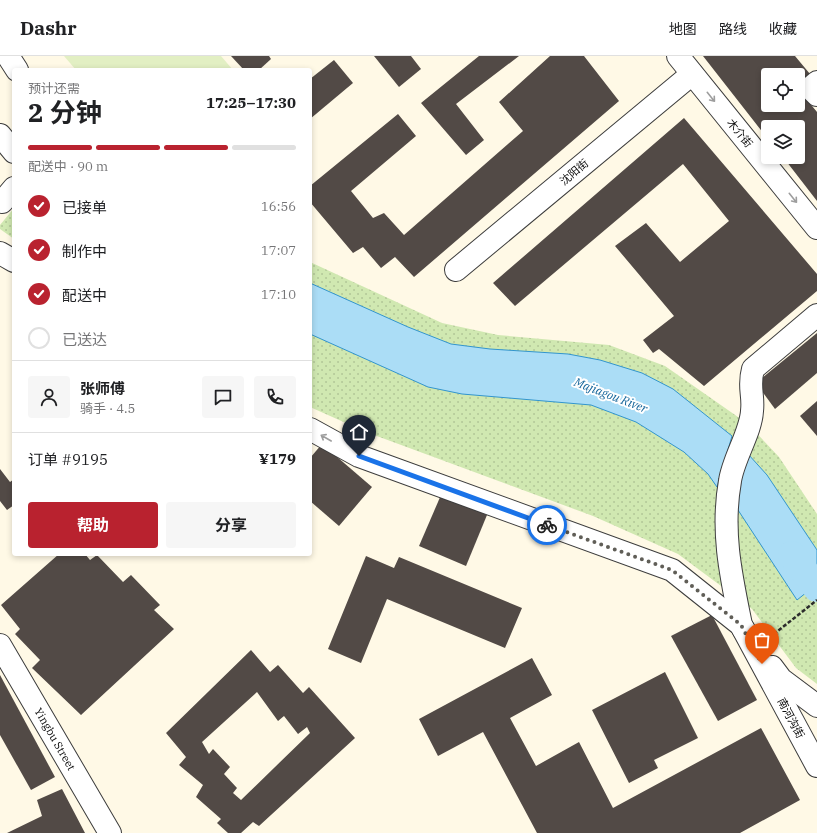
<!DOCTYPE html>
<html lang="zh">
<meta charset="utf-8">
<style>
:root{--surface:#fff;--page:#f6f6f6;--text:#202124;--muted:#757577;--line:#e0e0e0;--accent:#b9222f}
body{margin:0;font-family:"IBM Plex Serif","Noto Sans SC",serif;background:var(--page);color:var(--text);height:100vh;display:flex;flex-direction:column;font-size:15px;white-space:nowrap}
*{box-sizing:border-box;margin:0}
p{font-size:13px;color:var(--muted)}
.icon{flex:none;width:22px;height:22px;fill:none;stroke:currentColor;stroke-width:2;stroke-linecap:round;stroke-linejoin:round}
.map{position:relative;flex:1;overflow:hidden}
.details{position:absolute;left:12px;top:12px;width:300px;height:488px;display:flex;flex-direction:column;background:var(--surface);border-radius:4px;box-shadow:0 2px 6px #0003}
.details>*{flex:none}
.controls{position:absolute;left:761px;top:12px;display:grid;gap:8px}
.controls a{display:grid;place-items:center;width:44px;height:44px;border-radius:4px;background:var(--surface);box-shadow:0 2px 6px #0003;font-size:20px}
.pin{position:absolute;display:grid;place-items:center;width:34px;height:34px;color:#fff;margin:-41px -17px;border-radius:50% 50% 50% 0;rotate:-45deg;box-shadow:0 0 4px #0007}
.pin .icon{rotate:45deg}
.courier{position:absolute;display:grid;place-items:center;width:40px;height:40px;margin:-20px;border:3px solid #1a73e8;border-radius:50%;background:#fff;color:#222;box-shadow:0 1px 5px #0007}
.headline em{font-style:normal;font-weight:700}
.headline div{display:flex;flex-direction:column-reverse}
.headline{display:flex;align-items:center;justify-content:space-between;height:68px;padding:0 16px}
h1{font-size:26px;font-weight:700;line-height:30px}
.bar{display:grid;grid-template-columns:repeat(4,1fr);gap:6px 4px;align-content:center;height:48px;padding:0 16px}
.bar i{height:5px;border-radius:3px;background:var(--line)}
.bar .selected{background:var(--accent)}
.bar p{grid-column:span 4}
.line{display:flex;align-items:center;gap:10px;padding:0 16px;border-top:1px solid var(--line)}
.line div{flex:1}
.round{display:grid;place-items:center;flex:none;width:42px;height:42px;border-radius:4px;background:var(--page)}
ol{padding:0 16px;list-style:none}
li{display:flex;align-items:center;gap:12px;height:44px}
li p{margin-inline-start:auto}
li .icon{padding:4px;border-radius:50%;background:var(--accent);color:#fff;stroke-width:4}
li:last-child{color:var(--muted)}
li i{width:22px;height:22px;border:2px solid var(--line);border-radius:50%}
.primary-button{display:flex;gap:8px;margin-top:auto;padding:8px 16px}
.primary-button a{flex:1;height:46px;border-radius:4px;background:var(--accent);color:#fff;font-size:16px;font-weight:700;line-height:46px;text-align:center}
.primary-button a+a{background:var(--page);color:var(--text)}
header{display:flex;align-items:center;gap:24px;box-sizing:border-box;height:56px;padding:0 20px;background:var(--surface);border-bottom:1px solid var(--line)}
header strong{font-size:19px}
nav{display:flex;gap:22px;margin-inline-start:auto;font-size:14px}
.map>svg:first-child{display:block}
</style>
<header>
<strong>Dashr</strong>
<nav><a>地图</a><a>路线</a><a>收藏</a></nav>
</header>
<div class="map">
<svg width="817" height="777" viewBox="0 0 817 777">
<defs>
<pattern id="park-dots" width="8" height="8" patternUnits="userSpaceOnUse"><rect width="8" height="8" fill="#d0e8b1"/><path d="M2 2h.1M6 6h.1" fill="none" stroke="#b1c697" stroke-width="1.8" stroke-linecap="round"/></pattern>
</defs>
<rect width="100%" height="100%" fill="#fff9e6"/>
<g fill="url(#park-dots)">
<path d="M14,152V183L0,173V169Z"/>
<path d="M310,206L442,267L498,279L609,289L665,310L748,368L779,401L817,458V628L796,612L752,553L678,498L593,460L366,376L310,351Z"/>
</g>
<path fill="#e2efc3" d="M64,0H221L233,14H76Z"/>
<g fill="#abddf6" stroke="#3295ce">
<path d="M310,227L408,271L451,288L490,293L568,298L600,304L642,317L673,333L732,380L717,431L708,418L684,396L636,366L591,349L462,338L428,331L310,278Z"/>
<path d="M748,398L767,419L817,494V528L797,544L738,454L739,431Z"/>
</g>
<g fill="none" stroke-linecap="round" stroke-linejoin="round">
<path stroke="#abddf6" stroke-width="28" d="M792,499L817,532"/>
</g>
<g fill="#524a46" fill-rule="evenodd">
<path d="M231,0H269L271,3L259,14H244Z"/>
<path d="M374,0H411L421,13L399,31Z"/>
<path d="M479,0H519L456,48L484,84L466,99L421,47Z"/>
<path d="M550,0H584L619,45L414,221L395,201L381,212L363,191L353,197L310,146V130L398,58L416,80L351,135L373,162L384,157L404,179L523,75L499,46Z"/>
<path d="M703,0H795L810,18L798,30V19H768V49H798V33L817,56V145L783,101H798V71H768V83Z"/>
<path d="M334,4L353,27L310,63V23Z"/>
<path d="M684,62L817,218V235L704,330L659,293L653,297L643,284L674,260L615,190L646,167L680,206L729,165L683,108L515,250L493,227Z"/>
<path d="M817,277V317L775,353L756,327Z"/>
<path d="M817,345V380L800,360Z"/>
<path d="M322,388L372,431L339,470L310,445V402Z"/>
<path d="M0,413L10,426L14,423V449L7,454L0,445Z"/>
<path d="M441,439L487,459L466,510L419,490Z"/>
<path d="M59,498H85L90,504L97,499L123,526L131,519L160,549L154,554L174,573L81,659L32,612L40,604L15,578L20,573L1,549Z"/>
<path d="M366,500L394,512L399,501L522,552L505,592L387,543L361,607L328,593Z"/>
<path d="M712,559L757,644L718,665L671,580Z"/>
<path d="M251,594L270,616L278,609L303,637L309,631L355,682L259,770L253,766L241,777H228L217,767L221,763L196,741L203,729L179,709L186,701L166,677ZM257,636L278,665L284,660L298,678L307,671L310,677L241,744L233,737L237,732L224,718L230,711L213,693L209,698L202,686Z"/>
<path d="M532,602L552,639L510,662L536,710L579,686L613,752L761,672L800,744L740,777H537L483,676L438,700L419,663Z"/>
<path d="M665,616L698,682L654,704L658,712L629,727L592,654Z"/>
<path d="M0,619L55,721L31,734L0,679Z"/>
<path d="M62,733L85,777H7L42,760L37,744Z"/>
</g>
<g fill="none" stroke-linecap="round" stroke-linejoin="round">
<defs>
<g id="minor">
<path d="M8,0L17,14"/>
<path d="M678,0L817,172"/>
<path d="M817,26L810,32L817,39"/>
<path d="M0,79L14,96"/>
<path d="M0,144L2,146L14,132"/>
<path d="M0,197L14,205"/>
<path d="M456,214L692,18"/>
<path d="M310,373L359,400L672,514L741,569L817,710"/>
<path d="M744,574L741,569C731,520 721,475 730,425C733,403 751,376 752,355C754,339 748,331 753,313L817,259"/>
<path d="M0,589L110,777"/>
<path d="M772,611L781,623L817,650"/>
</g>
</defs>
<use href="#minor" stroke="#3d3d3d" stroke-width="24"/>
<path stroke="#2c2c2c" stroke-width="2.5" stroke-dasharray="4 2" stroke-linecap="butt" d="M769,582L817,544"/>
<use href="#minor" stroke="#fff" stroke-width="22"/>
</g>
<defs><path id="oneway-shaft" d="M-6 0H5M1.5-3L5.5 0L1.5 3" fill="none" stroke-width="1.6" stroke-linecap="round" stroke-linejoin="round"/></defs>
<g stroke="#9d9d9d">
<use href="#oneway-shaft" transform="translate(711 41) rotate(51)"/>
<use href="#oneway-shaft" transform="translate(793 142) rotate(51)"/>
<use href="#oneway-shaft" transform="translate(326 382) rotate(-150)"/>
</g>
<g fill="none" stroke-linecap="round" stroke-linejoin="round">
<path stroke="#605e57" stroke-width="4" stroke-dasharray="0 7.2" d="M547,469L672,514L741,569L762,608"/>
<path stroke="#1a73e8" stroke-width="5" d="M359,400L547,469"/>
</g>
<g text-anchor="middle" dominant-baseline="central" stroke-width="4" stroke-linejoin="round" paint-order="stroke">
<g font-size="11" fill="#0a0a0a" stroke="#fff">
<text transform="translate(740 77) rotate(51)">木介街</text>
<text transform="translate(574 116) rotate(-40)">沈阳街</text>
<text transform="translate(791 662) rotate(62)">南河沟街</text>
<text transform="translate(55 683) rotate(60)">Yingbu Street</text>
</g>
<g font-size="12" font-style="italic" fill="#14659a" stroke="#fff">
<text transform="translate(611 339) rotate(21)">Majiagou River</text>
</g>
</g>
</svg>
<div class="controls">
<a><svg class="icon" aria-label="locate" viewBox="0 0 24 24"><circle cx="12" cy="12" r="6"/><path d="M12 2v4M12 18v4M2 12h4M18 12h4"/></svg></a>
<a><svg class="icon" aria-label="layers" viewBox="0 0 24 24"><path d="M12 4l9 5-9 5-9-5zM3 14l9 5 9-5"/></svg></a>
</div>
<div class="pin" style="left:762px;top:608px;background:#ea580c"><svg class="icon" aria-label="bag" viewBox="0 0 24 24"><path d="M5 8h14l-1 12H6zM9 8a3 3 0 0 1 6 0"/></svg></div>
<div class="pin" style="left:359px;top:400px;background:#1f2937"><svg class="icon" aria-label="home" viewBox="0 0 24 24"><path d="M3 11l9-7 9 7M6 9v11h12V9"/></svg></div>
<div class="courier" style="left:547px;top:469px"><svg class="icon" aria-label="bike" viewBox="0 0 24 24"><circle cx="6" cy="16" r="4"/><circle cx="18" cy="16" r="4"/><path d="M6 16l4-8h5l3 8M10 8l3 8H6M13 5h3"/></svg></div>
<section class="details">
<div class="headline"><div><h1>2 分钟</h1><p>预计还需</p></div><em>17:25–17:30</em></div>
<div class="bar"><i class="selected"></i><i class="selected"></i><i class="selected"></i><i></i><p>配送中 · 90 m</p></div>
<ol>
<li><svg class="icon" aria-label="check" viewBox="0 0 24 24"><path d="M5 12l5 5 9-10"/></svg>已接单<p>16:56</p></li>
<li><svg class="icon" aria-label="check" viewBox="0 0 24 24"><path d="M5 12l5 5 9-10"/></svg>制作中<p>17:07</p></li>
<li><svg class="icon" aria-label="check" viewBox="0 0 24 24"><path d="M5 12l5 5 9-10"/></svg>配送中<p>17:10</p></li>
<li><i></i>已送达</li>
</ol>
<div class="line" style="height:72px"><a class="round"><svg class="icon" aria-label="person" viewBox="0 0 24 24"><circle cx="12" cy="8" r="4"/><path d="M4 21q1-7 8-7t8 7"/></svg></a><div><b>张师傅</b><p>骑手 · 4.5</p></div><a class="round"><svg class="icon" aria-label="chat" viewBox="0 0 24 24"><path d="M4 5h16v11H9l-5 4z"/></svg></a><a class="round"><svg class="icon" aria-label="phone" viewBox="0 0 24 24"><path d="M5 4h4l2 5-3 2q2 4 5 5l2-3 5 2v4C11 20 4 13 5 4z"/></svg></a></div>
<div class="line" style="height:52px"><div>订单 #9195</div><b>¥179</b></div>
<div class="primary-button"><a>帮助</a><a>分享</a></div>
</section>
</div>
